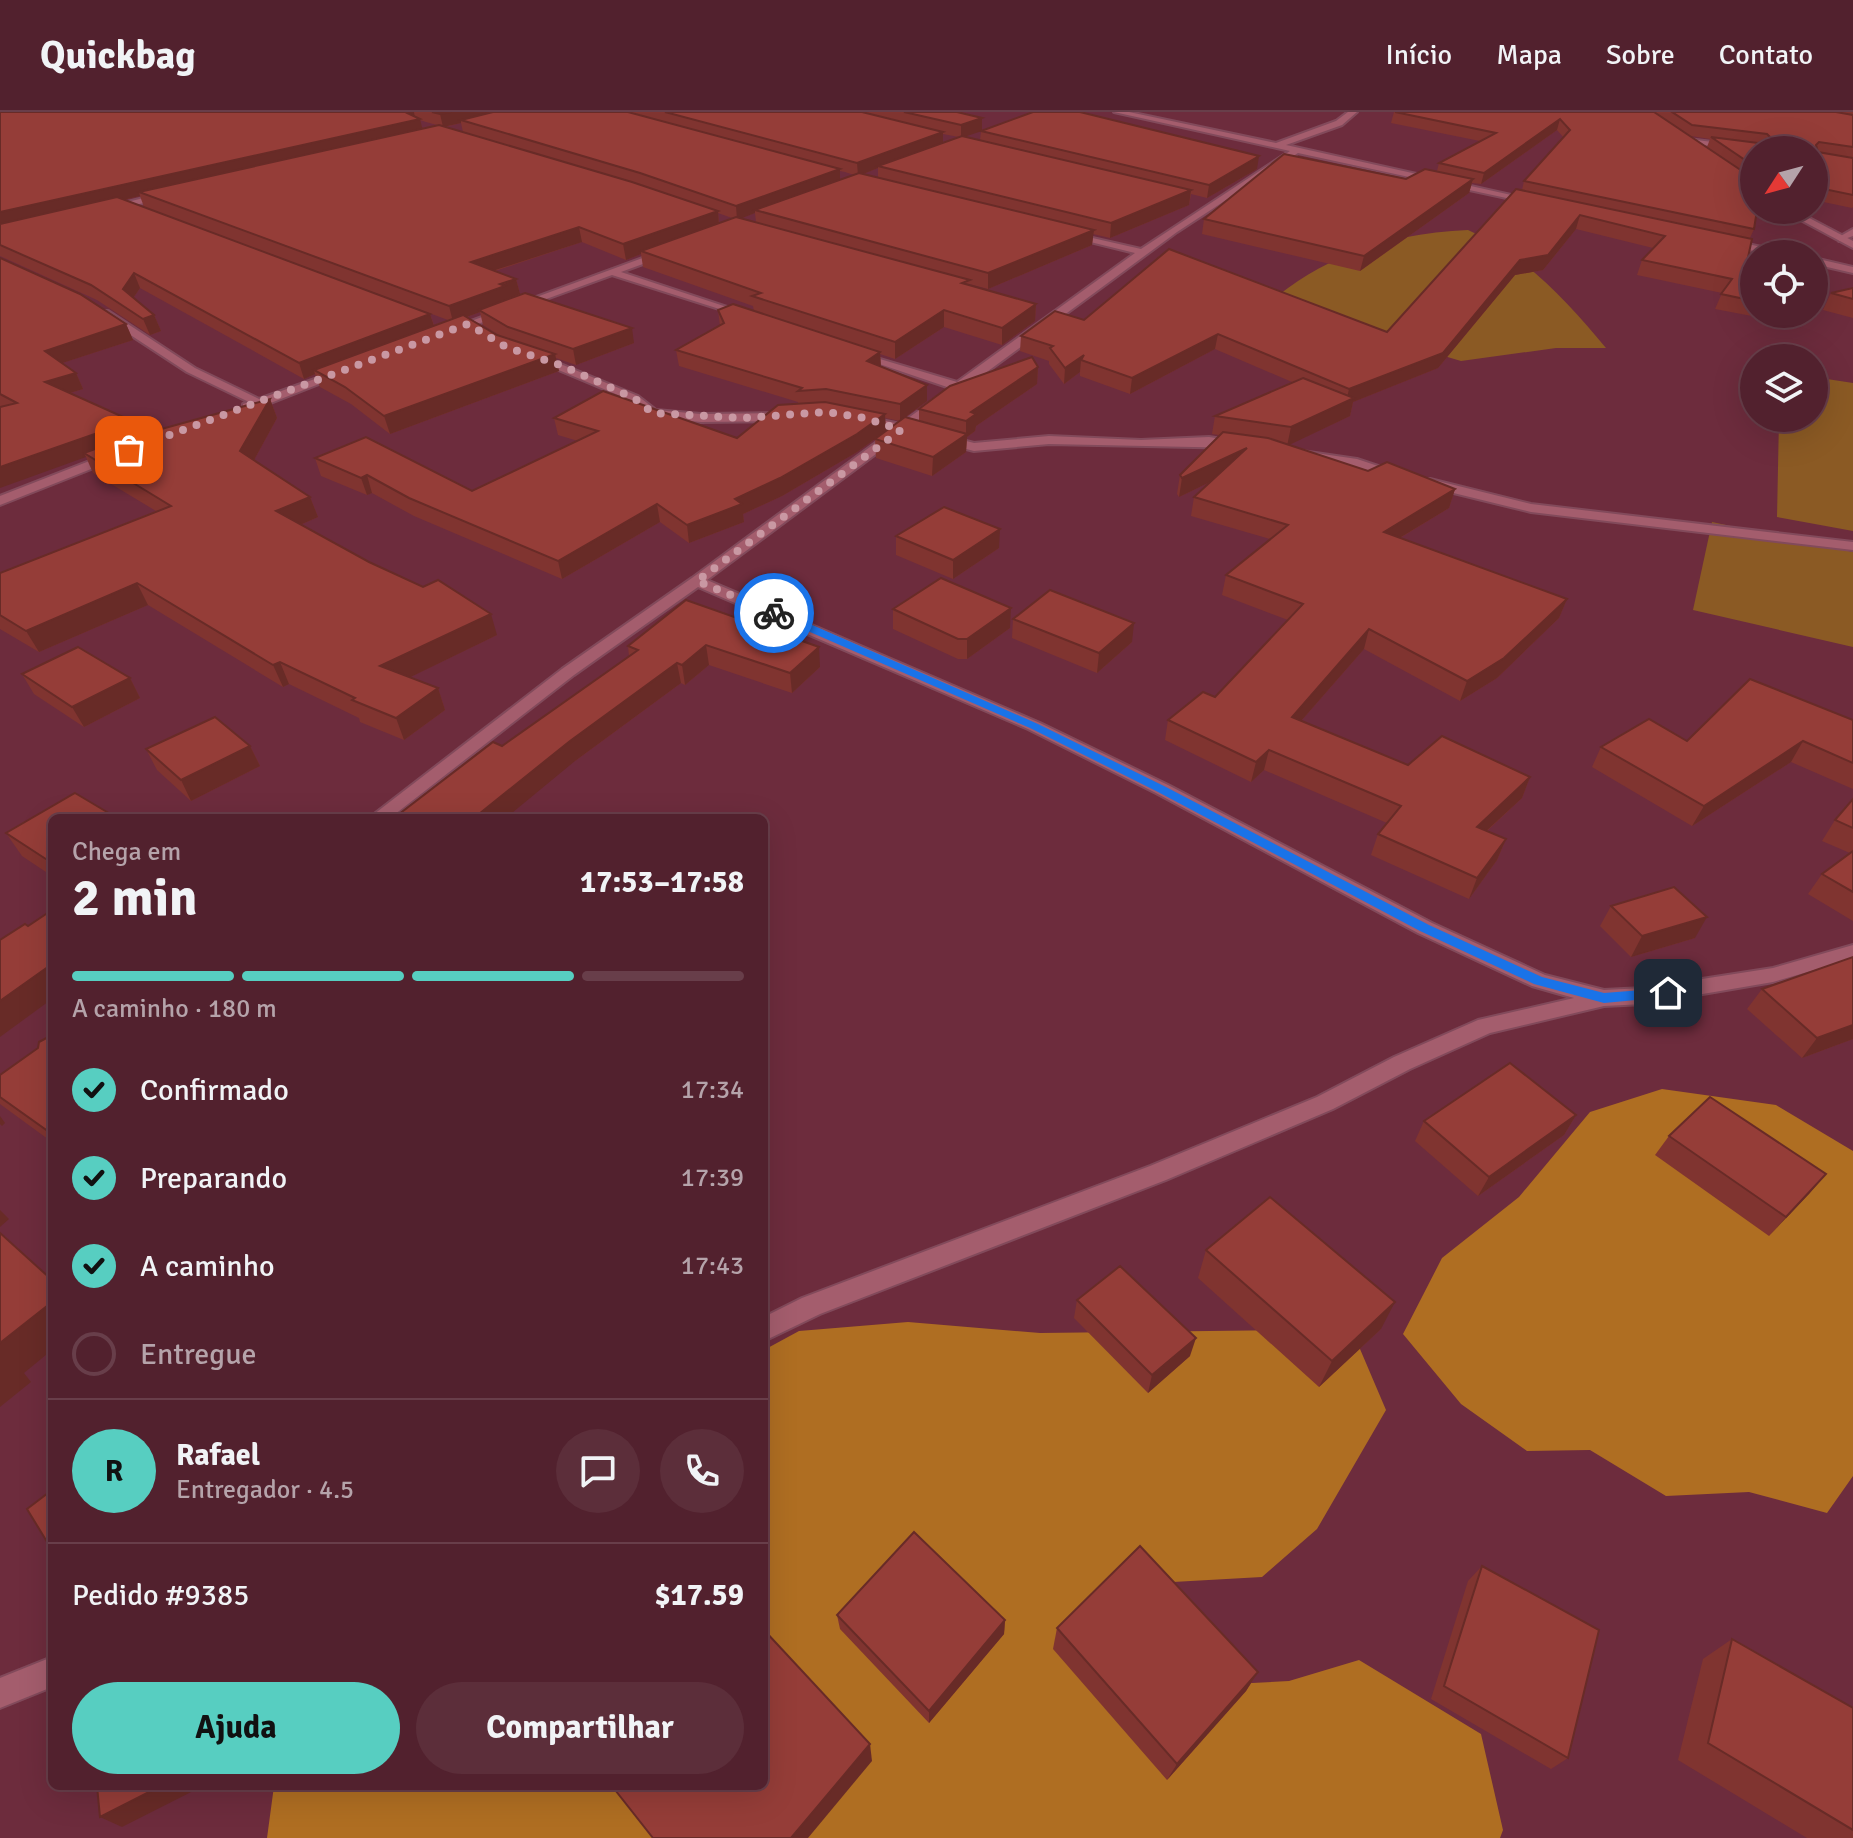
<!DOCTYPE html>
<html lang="pt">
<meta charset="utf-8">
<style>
:root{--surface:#52212e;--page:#5c2e3a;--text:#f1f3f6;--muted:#b5a3aa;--line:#683e4a;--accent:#57cec1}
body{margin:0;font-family:Signika,sans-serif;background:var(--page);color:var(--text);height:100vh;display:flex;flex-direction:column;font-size:30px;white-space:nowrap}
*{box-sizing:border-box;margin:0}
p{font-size:26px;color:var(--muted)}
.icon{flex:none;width:44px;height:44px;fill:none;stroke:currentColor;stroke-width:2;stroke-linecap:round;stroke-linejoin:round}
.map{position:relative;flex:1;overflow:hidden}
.panel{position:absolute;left:48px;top:702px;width:720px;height:976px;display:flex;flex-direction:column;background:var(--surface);border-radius:12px;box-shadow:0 8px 32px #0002,0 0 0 2px var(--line)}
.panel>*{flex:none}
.needle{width:52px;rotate:234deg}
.controls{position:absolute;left:1740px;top:24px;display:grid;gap:16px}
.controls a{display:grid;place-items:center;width:88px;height:88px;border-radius:50%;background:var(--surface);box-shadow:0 8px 32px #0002,0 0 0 2px var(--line);font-size:40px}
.pin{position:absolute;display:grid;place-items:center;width:68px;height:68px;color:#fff;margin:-34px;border-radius:16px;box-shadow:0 4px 12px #0006}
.courier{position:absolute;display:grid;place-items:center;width:80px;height:80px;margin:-40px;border:6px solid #1a73e8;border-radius:50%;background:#fff;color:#222;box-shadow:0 2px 10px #0007}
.overview em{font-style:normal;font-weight:800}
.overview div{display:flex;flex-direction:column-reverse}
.overview{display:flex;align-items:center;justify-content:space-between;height:136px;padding:0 24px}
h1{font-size:52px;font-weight:800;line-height:60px}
.bar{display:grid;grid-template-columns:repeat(4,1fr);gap:12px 8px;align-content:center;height:96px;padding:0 24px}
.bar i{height:10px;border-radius:6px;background:var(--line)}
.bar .selected{background:var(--accent)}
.bar p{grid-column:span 4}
.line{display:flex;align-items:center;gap:20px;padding:0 24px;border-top:2px solid var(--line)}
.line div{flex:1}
.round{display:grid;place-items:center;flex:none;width:84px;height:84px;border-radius:42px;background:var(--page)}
ol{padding:0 24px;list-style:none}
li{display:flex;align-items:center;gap:24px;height:88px}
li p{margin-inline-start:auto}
li .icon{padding:8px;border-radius:50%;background:var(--accent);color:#111;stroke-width:4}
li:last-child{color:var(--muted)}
li i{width:44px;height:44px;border:4px solid var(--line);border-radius:50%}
.action{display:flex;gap:16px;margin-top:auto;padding:16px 24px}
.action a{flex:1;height:92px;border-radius:48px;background:var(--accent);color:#111;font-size:32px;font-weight:800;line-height:92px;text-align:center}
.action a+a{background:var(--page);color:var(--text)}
header{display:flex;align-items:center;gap:48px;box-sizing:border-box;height:112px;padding:0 40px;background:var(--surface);border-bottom:2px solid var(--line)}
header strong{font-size:38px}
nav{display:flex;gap:44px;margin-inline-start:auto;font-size:28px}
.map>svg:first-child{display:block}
</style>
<header>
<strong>Quickbag</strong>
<nav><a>Início</a><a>Mapa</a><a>Sobre</a><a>Contato</a></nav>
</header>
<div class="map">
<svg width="1853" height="1726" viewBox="0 0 1853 1726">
<rect width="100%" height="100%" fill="#6d2c3d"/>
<g fill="#8b5a24">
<path d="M1468,118C1525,143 1567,189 1606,236H1556L1461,249L1268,192C1325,142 1394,121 1468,118Z"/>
<path d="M1814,265L1853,271V419L1777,405L1779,306H1814Z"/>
<path d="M1712,410L1853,440V535L1693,498Z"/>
</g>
<g fill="#af6e22">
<path d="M1662,977L1776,993L1853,1039V1364L1827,1401L1749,1380L1666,1384L1590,1338L1527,1339L1461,1292L1403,1222L1442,1146L1519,1085L1590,1000Z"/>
<path d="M908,1210L1040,1221L1295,1218L1360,1237L1386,1298L1317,1417L1262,1465L1173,1470V1575L1289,1569L1359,1548L1481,1622L1503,1718L1500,1726H267L274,1674H764V1238L799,1219Z"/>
</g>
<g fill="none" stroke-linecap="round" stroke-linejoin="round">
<defs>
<g id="minor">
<path d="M1114,0H1129L1276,31L1336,9L1348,0H1357L1342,13L1286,33L1538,89L1534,92L1298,41L1177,120L912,315L974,331L1049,324L1141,328L1209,325L1242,330V336L1049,332L974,339L904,321L707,468L1040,611L1168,673L1432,811L1545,863L1604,878L1644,876L1773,856L1853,833V847L1773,870L1644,892L1604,894L1490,921L1410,957L1333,997L1166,1068L820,1202L764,1229V1205L802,1186L1150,1054L1317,985L1394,945L1478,908L1574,886L1532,874L1418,821L1156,681L1028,617L698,475L574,563L390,706H369L562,557L692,466L893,318L855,308V302L900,312L950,276L853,243V239L957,270L1135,141L1066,124V120L1141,137L1290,39Z"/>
<path d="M1688,27L1762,36L1766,38L1754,39L1685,31Z"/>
<path d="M167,80L170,85L105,100L100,97Z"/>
<path d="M1853,117V124L1839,129V125Z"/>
<path d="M1725,127L1780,139L1785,142H1767L1722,132Z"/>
<path d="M667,137L670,142L621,160L751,203V207L612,163L453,221L444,219Z"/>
<path d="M1814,146L1853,155V161L1814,152Z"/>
<path d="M100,199H108L195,256L259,287L337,259L347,261L263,294L243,298V292L249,290L187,260L100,203Z"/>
<path d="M534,241L638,284L656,298L701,302L788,301L794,305L788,309L701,310L653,305L630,288L530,246L528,244Z"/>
<path d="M115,339L121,343L119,346L0,393V384Z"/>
<path d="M1302,339L1357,347L1405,363L1399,367L1356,355L1298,346L1296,343Z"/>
<path d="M1430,367L1531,392L1853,430V438L1531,400L1425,374V368Z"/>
<path d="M52,1545V1575L0,1596V1566Z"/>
</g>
<path id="tertiary" d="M1782,98H1794L1853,129V136Z"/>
</defs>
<use href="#minor" stroke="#824a5b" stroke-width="4"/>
<use href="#tertiary" stroke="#824a5b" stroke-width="4"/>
<use href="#minor" fill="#a45d6d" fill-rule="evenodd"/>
<use href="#tertiary" fill="#a45d6d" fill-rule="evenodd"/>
</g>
<g fill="#803430" fill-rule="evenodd">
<path d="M0,0H957L964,25L980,28L981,19L1257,57L1207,86L1191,82L1189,93L1110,126L1093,122L1092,133L988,177L969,172V173L1036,192L1035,209L1002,233L944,215L895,247L880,242L881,255L927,289L900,309L885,306L886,319L857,340L782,384L743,402L744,410L689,431L660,410L562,467L414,404L372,381L367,383L321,364L315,346L472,379L578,329L558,323L554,306L737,326L798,292V290L679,254L676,238L720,214L718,198L754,199L753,194L643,155L641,142L626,148L582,130L495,159L516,167L520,182L634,231L576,253L556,246L559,259L390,322L351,292L320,275L315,262L304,267L140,176L133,186L154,203L161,219L150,223L97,188L0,144ZM420,8L426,10L437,13L422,16ZM461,11L463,20L445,15ZM943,22L959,25L943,31ZM878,56V66L863,62ZM840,59L845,60L854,63L840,68ZM140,84L144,95L448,208L434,213L430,202L124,88ZM718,101L732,106L719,111ZM755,101L756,110L741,106ZM480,200L483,213L501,224L467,205Z"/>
<path d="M1394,0H1853V95L1852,96L1814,88V38H1754V117L1750,126L1747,150L1754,152V202H1759L1757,205L1715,197L1722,181L1637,163L1642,148L1653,136L1576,117L1543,158L1515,163L1438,256L1353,290L1350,304L1288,333L1368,359L1455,377L1449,396L1400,426L1567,487L1559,506L1497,566L1460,589L1364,537L1301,609L1408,653L1530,665L1522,686L1487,719L1506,727L1497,748L1469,787L1371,743L1378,722L1387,711L1264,658L1251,670L1165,628L1168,608L1215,585L1288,508L1222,483L1226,463L1270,427L1191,404L1194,385L1210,370L1179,385L1177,382L1180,363L1219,323L1212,322L1215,304L1292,270L1215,237L1130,282L1080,264V260L1064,272L1049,252V249L1020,239L1021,224L1084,208L1387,220L1522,78L1524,69L1564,26L1557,18L1481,72L1472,71L1469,81L1360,159L1202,122L1204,107L1406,67L1437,59L1439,51L1480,29L1391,11ZM1691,24L1710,27L1707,35Z"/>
<path d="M0,146L126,212L133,228L62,251L76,261L83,277L70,281L138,321L158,318L270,287L277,306L254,348L310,385L318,405L300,413L497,523L410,565L438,576L445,598L404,628L360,610L359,606L289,572L283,575L148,493L39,540L0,517V461L156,399L93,361L86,345L0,294Z"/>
<path d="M1853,176V206L1823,198L1831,181Z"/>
<path d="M1038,255L1037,272L976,314L975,319L967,325L966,340L932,364L876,346L875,327L919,309V297Z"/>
<path d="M896,424L999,436L953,467L896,443Z"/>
<path d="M686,488L820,555L792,581L709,553L685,573L681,571L575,649L502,634L629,544L628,534Z"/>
<path d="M893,497L1010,516L967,547H958L893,517Z"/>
<path d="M1013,507L1132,530L1097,561L1012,526Z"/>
<path d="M22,562L130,566L140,586L84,615L34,582Z"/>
<path d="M1853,608V677L1791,650L1692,714L1592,655L1601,635L1687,629Z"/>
<path d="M250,634L260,654L191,689L157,658L146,637Z"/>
<path d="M1853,687V809L1808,782L1822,762L1850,741L1822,729L1835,708Z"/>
<path d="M52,706V764L22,744L6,721Z"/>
<path d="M1611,794L1695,826L1631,845L1600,814Z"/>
<path d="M1853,845V927L1802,946L1747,897L1762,877Z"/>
<path d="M52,923V1030L0,992V963L38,936Z"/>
<path d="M1576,1003L1564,1023L1478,1084L1415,1029L1424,1009Z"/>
<path d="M1669,1024L1826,1062L1769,1124L1655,1043Z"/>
<path d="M1206,1138L1381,1217L1319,1275L1198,1166Z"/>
<path d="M1077,1188L1190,1244L1148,1281L1074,1206Z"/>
<path d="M1482,1454L1568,1646L1551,1657L1431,1587L1468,1469Z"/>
<path d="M837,1503L1005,1508L1004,1522L929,1611L840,1517Z"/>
<path d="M1057,1516L1258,1560L1246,1579L1167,1668L1053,1537Z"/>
<path d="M1732,1527L1853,1596V1726H1807L1678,1648L1703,1547Z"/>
</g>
<g fill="#682b27">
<path d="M408,0H414L415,6L420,7L423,19L139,80L140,84L0,116V100L407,1Z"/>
<path d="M451,0H507L461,8V11L443,15L440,2Z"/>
<path d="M982,6V19L961,26V13Z"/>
<path d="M1560,7L1557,18L1481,72L1484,61Z"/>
<path d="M943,20V33L878,54V56L858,64L857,51Z"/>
<path d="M1259,44L1257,57L1207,86L1209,73Z"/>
<path d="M840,57V70L755,98V101L737,108L736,94Z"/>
<path d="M1473,67L1469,81L1360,159L1364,144Z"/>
<path d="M1191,78L1189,93L1110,126L1111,111Z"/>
<path d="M718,99L719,114L641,139V142L626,148L623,132Z"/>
<path d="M1580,103L1576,117L1543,158L1515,163L1438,256L1353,290L1350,304L1287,334L1291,315L1346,290L1349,277Z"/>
<path d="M579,115L582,130L474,165L471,150Z"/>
<path d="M1094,118L1092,133L988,177V161Z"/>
<path d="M134,161L140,176L129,192L123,177Z"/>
<path d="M516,167L520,182L479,198L480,200L453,210L449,194Z"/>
<path d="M1036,192L1035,209L1002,233V216Z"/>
<path d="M944,198V215L895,247V230Z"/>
<path d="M430,202L435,217L314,258L315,262L304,267L299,251Z"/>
<path d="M154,203L161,219L150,223L143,207Z"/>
<path d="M126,212L133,228L53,254L45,239Z"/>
<path d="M632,216L634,231L576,253L573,237Z"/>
<path d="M1218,222L1215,237L1130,282L1132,266Z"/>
<path d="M880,240L881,256L867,249Z"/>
<path d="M555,242L559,259L390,322L384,304Z"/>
<path d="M1084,243L1081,248L1080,260L1064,272L1065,256Z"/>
<path d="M1038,255L1037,272L976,314L975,319L967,325L966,340L932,364L933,345L966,323V309L971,300Z"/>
<path d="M76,261L83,277L53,286L45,270Z"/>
<path d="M927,273V289L900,309V292Z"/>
<path d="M270,287L277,306L248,359L240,339Z"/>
<path d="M885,302L886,319L857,340L782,384L743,402L744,410L689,431L687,413Z"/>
<path d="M132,309L140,326L84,341L86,345L0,376V355Z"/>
<path d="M1247,336L1243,354L1179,385L1182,366Z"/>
<path d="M367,363L372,381L367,383L361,366Z"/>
<path d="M1455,377L1449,396L1378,439L1384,420Z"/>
<path d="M310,385L318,405L284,420L276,399Z"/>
<path d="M657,392L660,410L562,467L558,449Z"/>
<path d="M1000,417L999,436L953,467V448Z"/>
<path d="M137,471L148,493L39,540L26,519Z"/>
<path d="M1567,487L1559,506L1497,566L1460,589L1467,569Z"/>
<path d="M1011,496L1010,516L967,547V527Z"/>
<path d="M491,502L497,523L388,576L380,554Z"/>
<path d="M1134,511L1132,530L1097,561L1099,541Z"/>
<path d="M1369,517L1364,537L1287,625L1292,605Z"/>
<path d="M706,533L709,553L685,573L682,553Z"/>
<path d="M819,535L820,555L792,581L790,561Z"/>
<path d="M280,550L289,572L283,575L273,553Z"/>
<path d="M677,551L681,571L575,649L506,706H474L570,629Z"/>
<path d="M130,566L140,586L84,615L72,595Z"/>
<path d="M438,576L445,598L404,628L396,606Z"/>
<path d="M1803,629L1791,650L1692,714L1704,694Z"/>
<path d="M250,634L260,654L191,689L181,668Z"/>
<path d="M1269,638L1264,658L1251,670L1256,650Z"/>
<path d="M1530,665L1522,686L1469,735L1477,715Z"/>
<path d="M1506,727L1497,748L1469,787L1477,766Z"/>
<path d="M1707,805L1695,826L1631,845L1642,824Z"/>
<path d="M52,852V887L0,925V889Z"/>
<path d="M1853,913V927L1802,946L1817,926Z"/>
<path d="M1576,1003L1564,1023L1478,1084L1489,1065Z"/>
<path d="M0,1004L5,1011L2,1014L0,1012Z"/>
<path d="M1826,1062L1809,1082L1769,1124L1786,1105Z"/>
<path d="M0,1098L9,1107L0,1115Z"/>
<path d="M52,1190V1238L24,1261L31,1270L0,1295V1231Z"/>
<path d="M1395,1190L1381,1217L1319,1275L1332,1249Z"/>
<path d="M1196,1226L1190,1244L1148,1281L1152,1263Z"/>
<path d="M1005,1508L1004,1522L929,1611V1599Z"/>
<path d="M1258,1560L1246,1579L1167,1668L1177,1652Z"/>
<path d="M870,1632L872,1649L808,1726H791Z"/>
<path d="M161,1674H203L122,1715L100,1705Z"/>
</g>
<g fill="#953d38" stroke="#682b27" stroke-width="2">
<path d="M0,0H408L407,1L420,7L0,100Z"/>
<path d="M432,0H451L440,2Z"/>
<path d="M493,0H628L840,57L736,94L640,61L461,8Z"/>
<path d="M665,0H862L943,20L857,51Z"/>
<path d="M904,0H957L982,6L961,13Z"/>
<path d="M1033,0H1080L1259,44L1209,73L981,19Z"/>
<path d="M1395,0H1654L1754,67V98H1757L1754,117L1524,69L1570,18L1560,7L1484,61L1439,51L1496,21Z"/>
<path d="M1672,0H1836L1853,3V35L1819,30L1816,33L1818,40L1853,46V83L1814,75V38H1754V54L1711,25L1758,31L1773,28L1767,22L1692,13Z"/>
<path d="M439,13L632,70L718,99L623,132L579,115L471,150L516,167L500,172L505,174L449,194L139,80Z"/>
<path d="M962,24L1191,78L1111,111L878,54Z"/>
<path d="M1284,42L1406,67L1425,57L1473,67L1364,144L1204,107Z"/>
<path d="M859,61L1094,118L988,161L755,98Z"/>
<path d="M1516,77L1752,127L1747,150L1754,152V189L1721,182L1732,167L1642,148L1665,124L1580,103L1548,143L1520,148L1443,241L1349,277L1218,222L1132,266L1081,248L1084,243L1065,256L1050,236L1053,234L1021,224L1055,199L1084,208L1169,137L1387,220Z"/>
<path d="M117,85L430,202L299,251L134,161L123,177L154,203L143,207L91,173L0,133V112Z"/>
<path d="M736,105L970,168L962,171L1036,192L1002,216L944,198L895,230L752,184L761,181L641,139Z"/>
<path d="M0,146L80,182L126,212L45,239L76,261L45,270L132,309L0,355V295L17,291L0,282Z"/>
<path d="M1853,176V187L1831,181Z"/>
<path d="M525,181L632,216L573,237L508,215L479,198Z"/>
<path d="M733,192L880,240L867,249L927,273L900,292L826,277L798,279L802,276L676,238L724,211L718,198Z"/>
<path d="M463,203L497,223L555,242L384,304L345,275L314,258Z"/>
<path d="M1032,245L1038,255L971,300L976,302L966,309L919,297L950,274Z"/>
<path d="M1303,266L1354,286L1291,315L1215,304Z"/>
<path d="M603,279L737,326L778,293L825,290L885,302L857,322L780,366L735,387L742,392L687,413L657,392L558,449L409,386L367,363L361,366L315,346L366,325L472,379L598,319L554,306Z"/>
<path d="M270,287L240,339L310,385L276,399L369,450L423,475L438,468L491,502L380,554L438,576L396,606L352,588L355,586L280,550L273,553L137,471L26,519L0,503V461L171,394L84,341L152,316L158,318Z"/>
<path d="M905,305L967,322L933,345L875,327Z"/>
<path d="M1223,320L1268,326L1368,359L1387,350L1455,377L1384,420L1567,487L1504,546L1467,569L1369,517L1292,605L1408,653L1442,624L1530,665L1477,715L1506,727L1477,766L1378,722L1401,694L1269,638L1256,650L1168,608L1203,580L1215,585L1303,492L1226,463L1288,413L1194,385L1247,336L1182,366L1180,363Z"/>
<path d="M944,395L1000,417L953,448L896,424Z"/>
<path d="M941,466L1011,496L967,527H958L893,497Z"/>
<path d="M1050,478L1134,511L1099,541L1013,507Z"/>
<path d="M686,488L819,535L790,561L706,533L682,553L677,551L570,629L474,706H394L493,630L502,634L638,538L628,534Z"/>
<path d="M78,535L130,566L72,595L22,562Z"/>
<path d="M1750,567L1853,608V651L1803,629L1704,694L1601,635L1649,607L1687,629Z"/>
<path d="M215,605L250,634L181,668L146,637Z"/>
<path d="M75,681L117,706H52V751L6,721Z"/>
<path d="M1853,687V716L1835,708Z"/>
<path d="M1853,739V780L1822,762Z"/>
<path d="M1674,775L1707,805L1642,824L1611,794Z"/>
<path d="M52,798V852L0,889V828L25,812L28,814Z"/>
<path d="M1853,845V913L1817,926L1762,877Z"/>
<path d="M52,923V1022L0,985V963L38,936L39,930Z"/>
<path d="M1510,951L1576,1003L1489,1065L1424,1009Z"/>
<path d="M1710,985L1826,1062L1786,1105L1669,1024Z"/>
<path d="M1270,1085L1395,1190L1332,1249L1206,1138Z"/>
<path d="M0,1121L52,1168V1190L0,1231Z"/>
<path d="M1120,1154L1196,1226L1152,1263L1077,1188Z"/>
<path d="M52,1378V1438L27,1397Z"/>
<path d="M914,1420L1005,1508L929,1599L837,1503Z"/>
<path d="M1140,1434L1258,1560L1177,1652L1057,1516Z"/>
<path d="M1482,1454L1599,1518L1568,1646L1444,1574Z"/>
<path d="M764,1518L870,1632L791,1726H653L612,1674H764Z"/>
<path d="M1732,1527L1853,1596V1718L1708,1631Z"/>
<path d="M97,1674H161L100,1705Z"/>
</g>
<path fill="#1a73e8" d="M771,498H778L1038,612L1166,675L1429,813L1542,865L1604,881L1668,876L1675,881L1668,885L1604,891L1534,872L1420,819L1158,680L1030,616L771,503Z"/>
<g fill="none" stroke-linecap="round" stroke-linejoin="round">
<path stroke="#c998a3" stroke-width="8" stroke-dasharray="0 14.4" d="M129,338L468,212L506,235L563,254L634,286L653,301L743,306L826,300L865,306L901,318L697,469L774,501"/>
</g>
</svg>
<div class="controls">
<a><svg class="needle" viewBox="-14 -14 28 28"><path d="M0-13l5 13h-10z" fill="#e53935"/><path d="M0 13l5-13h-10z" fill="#b5a3aa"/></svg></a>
<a><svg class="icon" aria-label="locate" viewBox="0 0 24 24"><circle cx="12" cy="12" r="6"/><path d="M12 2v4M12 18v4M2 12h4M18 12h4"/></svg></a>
<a><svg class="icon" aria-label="layers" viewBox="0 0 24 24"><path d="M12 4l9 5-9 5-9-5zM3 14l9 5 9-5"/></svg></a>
</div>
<div class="pin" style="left:129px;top:338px;background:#ea580c"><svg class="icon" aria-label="bag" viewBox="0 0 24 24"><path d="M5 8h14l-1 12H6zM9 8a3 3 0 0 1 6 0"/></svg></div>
<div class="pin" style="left:1668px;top:881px;background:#1f2937"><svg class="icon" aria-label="home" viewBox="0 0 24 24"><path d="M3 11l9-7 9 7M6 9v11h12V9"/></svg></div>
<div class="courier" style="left:774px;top:501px"><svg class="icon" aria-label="bike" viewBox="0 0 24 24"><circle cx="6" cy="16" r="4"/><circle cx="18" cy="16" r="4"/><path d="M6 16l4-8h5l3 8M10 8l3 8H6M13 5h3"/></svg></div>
<section class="panel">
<div class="overview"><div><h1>2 min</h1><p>Chega em</p></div><em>17:53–17:58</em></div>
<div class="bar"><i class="selected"></i><i class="selected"></i><i class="selected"></i><i></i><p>A caminho · 180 m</p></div>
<ol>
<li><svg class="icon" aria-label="check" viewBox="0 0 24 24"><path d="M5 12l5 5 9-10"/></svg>Confirmado<p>17:34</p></li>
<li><svg class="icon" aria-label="check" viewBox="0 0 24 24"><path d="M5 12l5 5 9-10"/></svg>Preparando<p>17:39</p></li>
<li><svg class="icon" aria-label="check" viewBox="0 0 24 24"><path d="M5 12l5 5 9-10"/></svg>A caminho<p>17:43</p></li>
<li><i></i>Entregue</li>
</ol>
<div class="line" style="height:144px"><b class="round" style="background:var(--accent);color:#111">R</b><div><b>Rafael</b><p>Entregador · 4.5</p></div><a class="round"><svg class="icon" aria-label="chat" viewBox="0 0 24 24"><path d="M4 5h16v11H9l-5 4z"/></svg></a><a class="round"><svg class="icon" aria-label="phone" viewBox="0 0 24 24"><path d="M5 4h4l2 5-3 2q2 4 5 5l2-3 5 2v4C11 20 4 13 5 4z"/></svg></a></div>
<div class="line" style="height:104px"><div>Pedido #9385</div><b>$17.59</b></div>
<div class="action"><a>Ajuda</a><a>Compartilhar</a></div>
</section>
</div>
